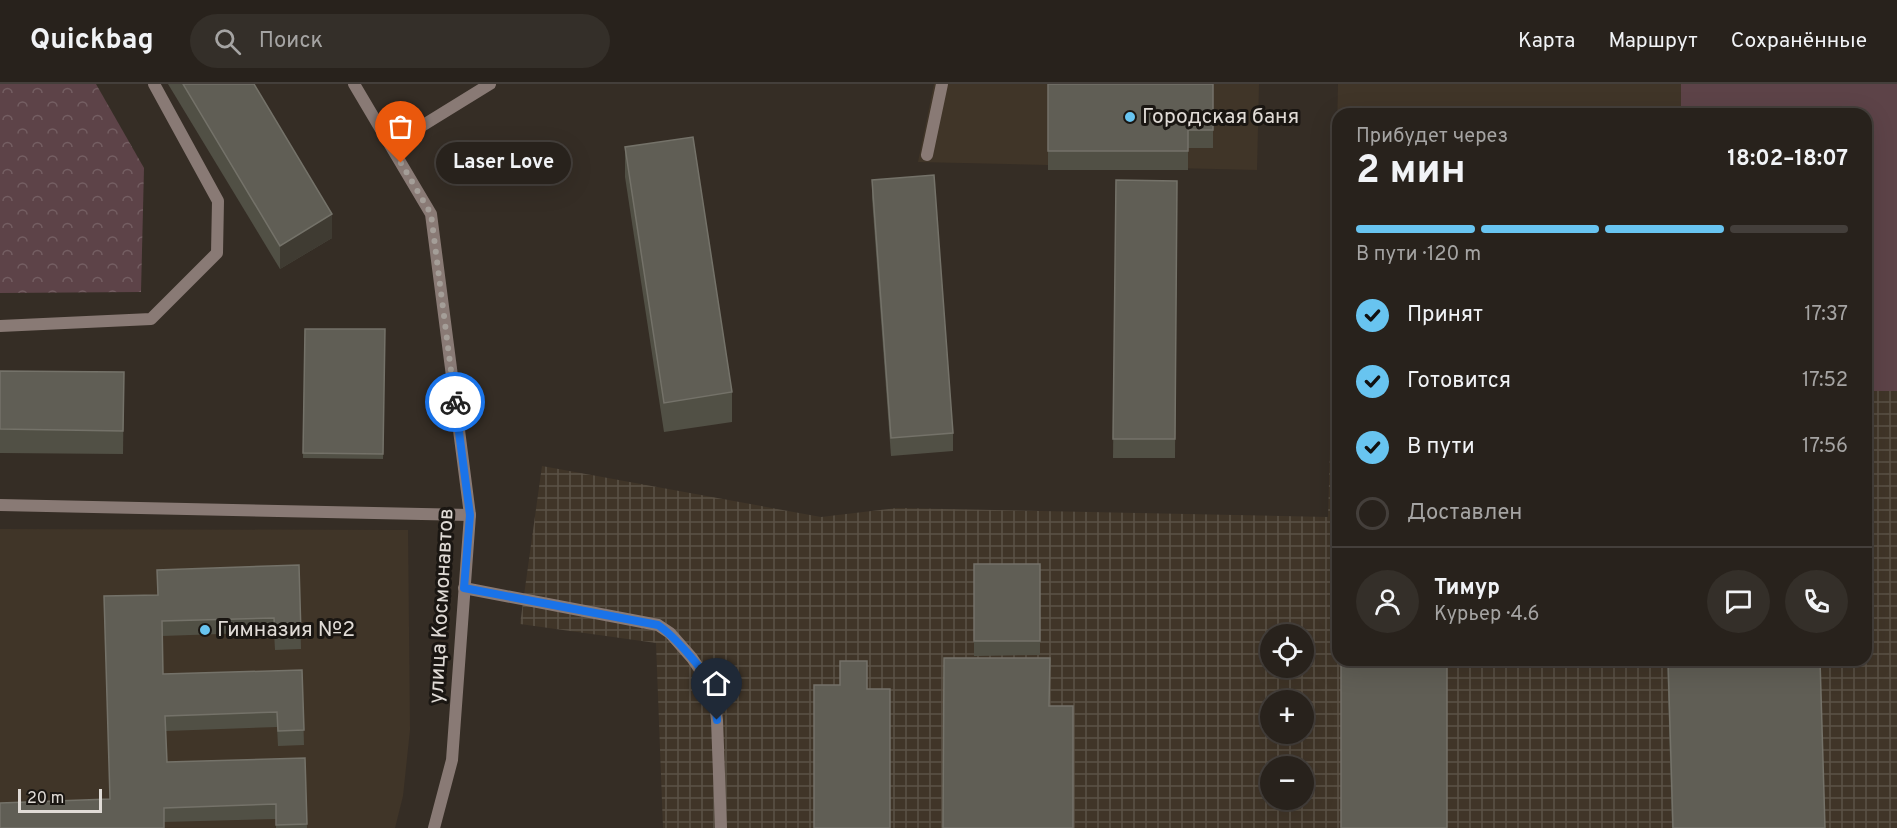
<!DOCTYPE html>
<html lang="ru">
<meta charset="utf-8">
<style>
:root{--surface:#28221c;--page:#342f29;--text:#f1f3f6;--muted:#a5a4a3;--line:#443f3b;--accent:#68c4f0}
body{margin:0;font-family:Overpass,sans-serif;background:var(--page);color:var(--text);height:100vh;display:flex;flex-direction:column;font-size:22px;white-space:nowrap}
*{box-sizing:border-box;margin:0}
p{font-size:20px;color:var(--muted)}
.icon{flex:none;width:33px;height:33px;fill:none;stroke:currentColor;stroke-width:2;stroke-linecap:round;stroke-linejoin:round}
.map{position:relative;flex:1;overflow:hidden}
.details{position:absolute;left:1332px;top:24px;width:540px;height:558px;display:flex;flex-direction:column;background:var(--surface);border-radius:18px;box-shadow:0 6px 24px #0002,0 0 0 2px var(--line)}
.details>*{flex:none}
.buttons{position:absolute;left:1260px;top:540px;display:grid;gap:12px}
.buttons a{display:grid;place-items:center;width:54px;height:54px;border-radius:50%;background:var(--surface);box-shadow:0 6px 24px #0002,0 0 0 2px var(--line);font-size:30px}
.scale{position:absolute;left:18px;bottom:15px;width:84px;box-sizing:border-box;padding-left:6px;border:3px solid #e0dbd6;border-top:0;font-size:16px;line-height:21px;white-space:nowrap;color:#e0dbd6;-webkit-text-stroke:4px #1a1612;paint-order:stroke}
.pin{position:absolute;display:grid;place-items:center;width:51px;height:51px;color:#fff;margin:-62px -26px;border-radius:50% 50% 50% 0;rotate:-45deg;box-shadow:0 0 6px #0007}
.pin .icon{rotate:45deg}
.courier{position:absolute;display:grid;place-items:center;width:60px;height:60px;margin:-30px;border:4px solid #1a73e8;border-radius:50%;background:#fff;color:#222;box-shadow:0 2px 8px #0007}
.bubble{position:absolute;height:42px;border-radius:21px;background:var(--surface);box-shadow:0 6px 24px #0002,0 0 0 2px var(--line);font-size:20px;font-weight:700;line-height:42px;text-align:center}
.headline em{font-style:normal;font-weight:700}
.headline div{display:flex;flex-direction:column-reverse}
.headline{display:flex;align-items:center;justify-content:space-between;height:102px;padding:0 24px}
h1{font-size:39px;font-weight:700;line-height:45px}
.bar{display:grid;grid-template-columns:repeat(4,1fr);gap:9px 6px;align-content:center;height:72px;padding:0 24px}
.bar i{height:8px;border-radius:4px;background:var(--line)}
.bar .active{background:var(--accent)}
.bar p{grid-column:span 4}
.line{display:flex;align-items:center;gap:15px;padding:0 24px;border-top:2px solid var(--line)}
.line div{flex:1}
.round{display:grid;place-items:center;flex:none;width:63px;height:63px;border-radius:32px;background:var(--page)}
ol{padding:0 24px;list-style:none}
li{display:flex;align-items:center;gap:18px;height:66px}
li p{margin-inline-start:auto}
li .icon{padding:6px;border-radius:50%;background:var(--accent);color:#111;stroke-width:4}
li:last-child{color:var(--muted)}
li i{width:33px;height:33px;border:3px solid var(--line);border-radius:50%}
header{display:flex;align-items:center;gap:36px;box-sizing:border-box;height:84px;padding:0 30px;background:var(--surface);border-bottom:2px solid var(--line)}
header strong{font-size:28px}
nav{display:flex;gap:33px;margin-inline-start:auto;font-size:21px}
.search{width:420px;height:54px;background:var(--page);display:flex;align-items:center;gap:15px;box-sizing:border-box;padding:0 21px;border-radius:33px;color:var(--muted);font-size:22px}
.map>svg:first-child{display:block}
</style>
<header>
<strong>Quickbag</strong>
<div class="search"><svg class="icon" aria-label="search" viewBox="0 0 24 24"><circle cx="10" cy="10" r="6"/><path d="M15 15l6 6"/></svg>Поиск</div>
<nav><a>Карта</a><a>Маршрут</a><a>Сохранённые</a></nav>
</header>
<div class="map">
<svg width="1897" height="744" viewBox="0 0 1897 744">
<defs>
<pattern id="industrial-grid" width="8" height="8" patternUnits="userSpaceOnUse" patternTransform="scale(1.5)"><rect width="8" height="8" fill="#403528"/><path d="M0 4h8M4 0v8" fill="none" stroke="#5b5246"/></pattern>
<pattern id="park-crowns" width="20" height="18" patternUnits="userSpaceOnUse" patternTransform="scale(1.5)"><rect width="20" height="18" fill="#5d4348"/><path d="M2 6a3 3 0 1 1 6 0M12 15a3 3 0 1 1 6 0" fill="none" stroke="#745e62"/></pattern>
</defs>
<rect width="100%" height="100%" fill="#352d25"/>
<g fill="#403528">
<path d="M934,0H1259L1257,86L918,78Z"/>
<path d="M1338,0H1681V30H1338V364L1330,365Z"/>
<path d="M0,445L408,446L410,646L403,712L395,744H0Z"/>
</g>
<path fill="url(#industrial-grid)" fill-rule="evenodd" d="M1866,307H1897V744H663L656,559L520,540L542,382L821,433L897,424L1328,433L1330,365L1338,364V576H1866ZM1270,550H1304V584H1270ZM1270,616H1304V650H1270ZM1270,682H1304V716H1270Z"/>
<path fill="url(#park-crowns)" d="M0,0H96L144,84L141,208L0,209Z"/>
<path fill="#5d4348" d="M1681,0H1897V307H1866V30H1681Z"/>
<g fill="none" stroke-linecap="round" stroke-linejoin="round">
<g stroke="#897a75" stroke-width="12">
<path d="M391,61L490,0"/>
<path d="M927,71L942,0"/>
<path d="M0,242L151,235L217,169L218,117L154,0"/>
<path d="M0,421L470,431"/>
<path d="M464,504L658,541L670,549L692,574L713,605L717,636L721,744"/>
</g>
<path stroke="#897a75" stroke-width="12" d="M354,0L431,130L470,431L452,676L434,744"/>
</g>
<g fill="#515045">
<path d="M168,0H254L332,154L280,185Z"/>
<path d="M1048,0H1213V64H1188V86H1048Z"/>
<path d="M625,63L732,308V338L664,348L625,93Z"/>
<path d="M872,96L953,349V367L891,372L872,114Z"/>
<path d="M1116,96L1177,97L1175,374H1113Z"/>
<path d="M305,245H385L383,375L303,374Z"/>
<path d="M0,287L124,288L123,370L0,369Z"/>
<path d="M974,480H1040V571L974,572Z"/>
<path d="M299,481L301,565L275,566L274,548L162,552L163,590L302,586L304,661L278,662L277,643L166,647L167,678L305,674L307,744H276V735L164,738L110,715L104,512L158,511L157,486Z"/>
<path d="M1667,576L1825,744H1672Z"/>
</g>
<path fill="#3f3b32" d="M332,130V154L280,185V162Z"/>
<g fill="#605e55" stroke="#747269" stroke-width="1.5">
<path d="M183,0H254L332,130L280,162Z"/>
<path d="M1048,0H1213V46H1188V67H1048Z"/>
<path d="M693,53L732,308L664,319L625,63Z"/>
<path d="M934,91L953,349L891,354L872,96Z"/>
<path d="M1116,96L1177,97L1175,355H1113Z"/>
<path d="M305,245H385L383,370L303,369Z"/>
<path d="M0,287L124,288L123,347L0,345Z"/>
<rect x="974" y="480" width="66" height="77"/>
<path d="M299,481L301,550L275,551L274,534L162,537L163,590L302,586L304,646L278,647L277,628L165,632L167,678L305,674L307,740L276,741V720L164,724V744H0V719L110,715L104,512L158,511L157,486Z"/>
<path d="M944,574H1050L1049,622H1073V744H943Z"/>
<rect x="1341" y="576" width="106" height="168"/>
<path d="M1668,576H1820L1825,744H1673Z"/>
<path d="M840,577H867V605H890V744H814V601H840Z"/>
</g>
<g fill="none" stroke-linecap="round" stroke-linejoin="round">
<path stroke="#a49e98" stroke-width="6" stroke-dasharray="0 10.8" d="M401,79L431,130L455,318"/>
<path stroke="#1a73e8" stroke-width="8" d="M455,318L470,431L464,504L658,541C673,551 709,590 713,607C716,616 716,627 717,636"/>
</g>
<g fill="#68c4f0" stroke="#1a1612" stroke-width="2">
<circle cx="1130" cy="33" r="6"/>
<circle cx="205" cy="546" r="6"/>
</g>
<g text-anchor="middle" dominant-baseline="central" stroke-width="6" stroke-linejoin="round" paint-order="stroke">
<g font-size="21" fill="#e0dbd6" stroke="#1a1612" text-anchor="start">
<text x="1142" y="33">Городская баня</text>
<text x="217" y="546">Гимназия №2</text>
</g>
<g font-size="21" fill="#e0dbd6" stroke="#1a1612">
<text transform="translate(442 522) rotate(-87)">улица Космонавтов</text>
</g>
</g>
</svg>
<div class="buttons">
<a><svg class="icon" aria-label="locate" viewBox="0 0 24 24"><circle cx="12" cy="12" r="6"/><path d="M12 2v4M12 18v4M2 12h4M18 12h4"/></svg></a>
<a>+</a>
<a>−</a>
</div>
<div class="scale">20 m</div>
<div class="pin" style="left:401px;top:79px;background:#ea580c"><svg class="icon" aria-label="bag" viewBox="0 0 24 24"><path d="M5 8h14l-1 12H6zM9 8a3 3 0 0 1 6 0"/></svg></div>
<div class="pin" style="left:717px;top:636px;background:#1f2937"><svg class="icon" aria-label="home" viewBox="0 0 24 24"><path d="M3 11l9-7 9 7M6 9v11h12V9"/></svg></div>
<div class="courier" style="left:455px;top:318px"><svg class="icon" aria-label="bike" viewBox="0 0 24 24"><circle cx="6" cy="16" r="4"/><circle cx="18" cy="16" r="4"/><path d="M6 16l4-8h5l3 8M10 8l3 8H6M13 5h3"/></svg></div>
<div class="bubble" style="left:436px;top:58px;width:135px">Laser Love</div>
<section class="details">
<div class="headline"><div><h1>2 мин</h1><p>Прибудет через</p></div><em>18:02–18:07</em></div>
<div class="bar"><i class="active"></i><i class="active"></i><i class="active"></i><i></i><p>В пути · 120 m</p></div>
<ol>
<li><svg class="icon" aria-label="check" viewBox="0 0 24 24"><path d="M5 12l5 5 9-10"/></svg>Принят<p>17:37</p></li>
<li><svg class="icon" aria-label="check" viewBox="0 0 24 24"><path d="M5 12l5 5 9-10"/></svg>Готовится<p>17:52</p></li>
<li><svg class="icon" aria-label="check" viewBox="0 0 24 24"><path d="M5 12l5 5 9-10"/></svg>В пути<p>17:56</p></li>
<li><i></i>Доставлен</li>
</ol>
<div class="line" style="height:108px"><a class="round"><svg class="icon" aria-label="person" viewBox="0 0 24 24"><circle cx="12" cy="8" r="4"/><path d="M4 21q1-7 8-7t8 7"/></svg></a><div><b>Тимур</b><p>Курьер · 4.6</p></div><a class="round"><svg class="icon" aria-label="chat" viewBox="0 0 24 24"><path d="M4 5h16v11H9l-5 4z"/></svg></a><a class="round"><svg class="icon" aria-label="phone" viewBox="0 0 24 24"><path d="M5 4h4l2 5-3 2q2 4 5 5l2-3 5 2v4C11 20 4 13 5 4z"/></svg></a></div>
</section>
</div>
